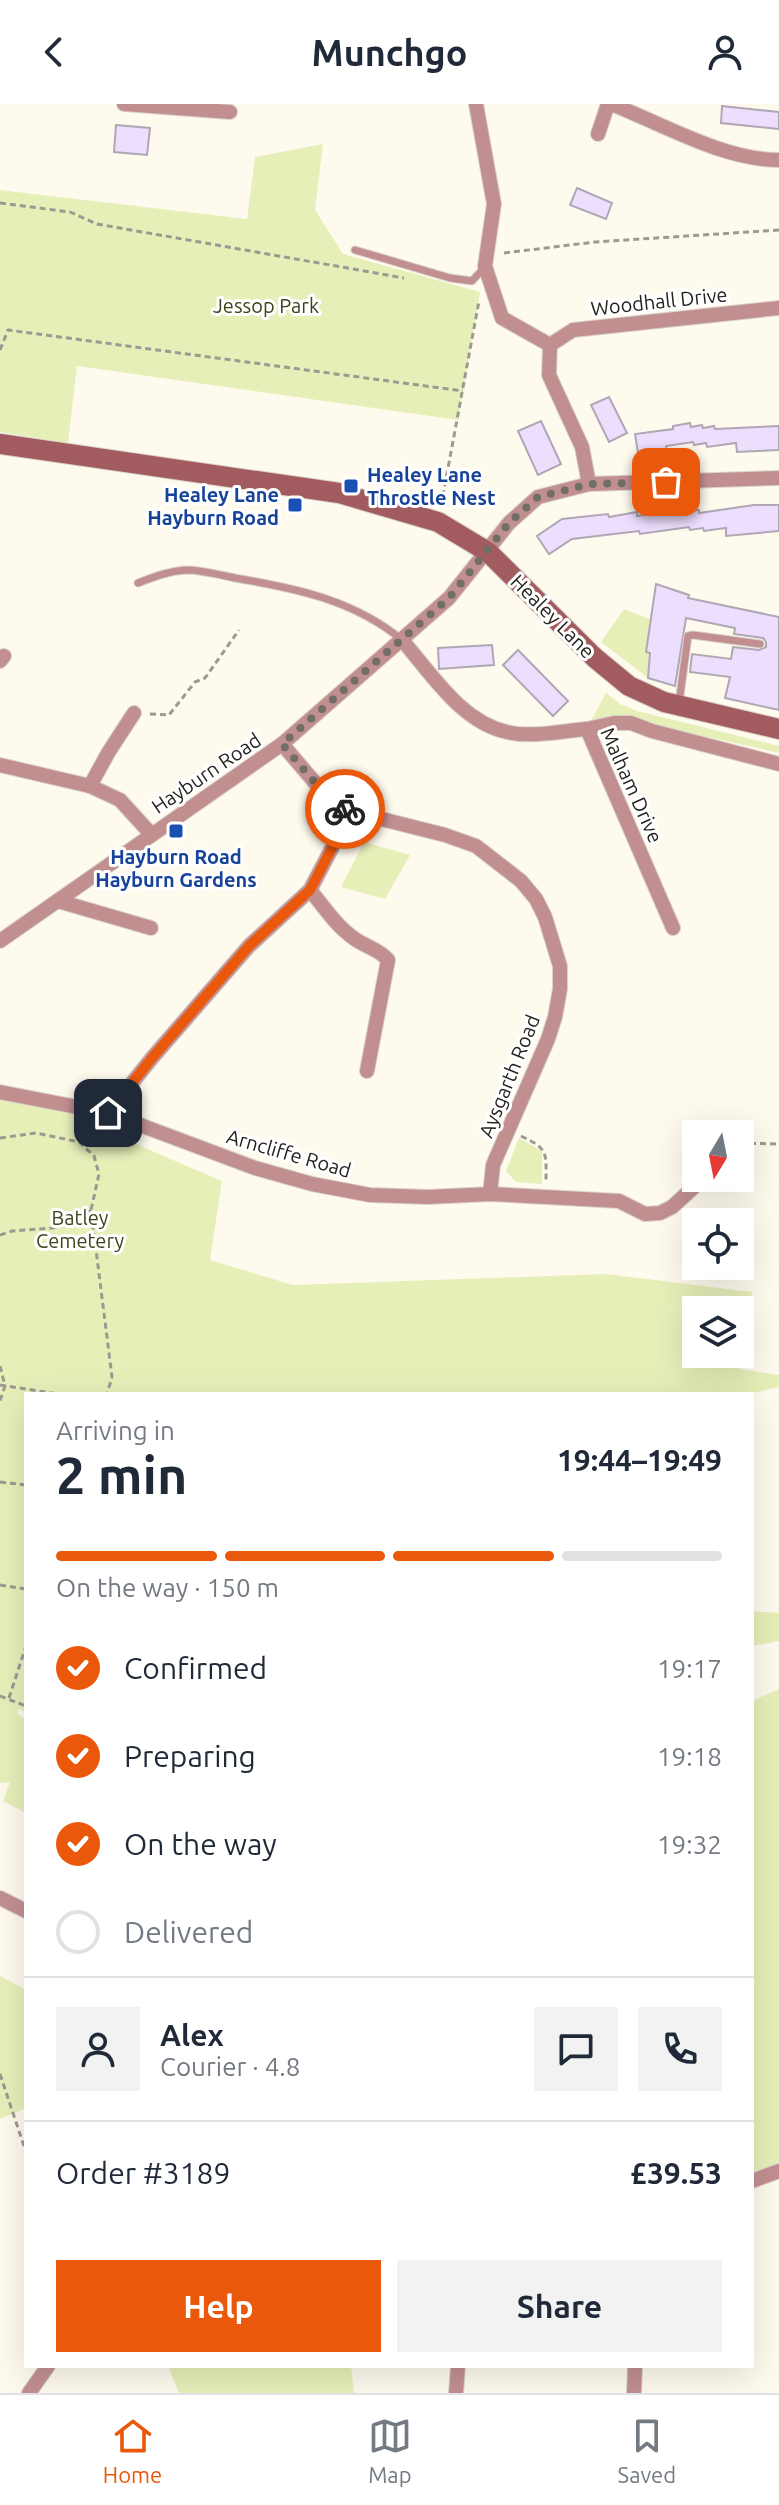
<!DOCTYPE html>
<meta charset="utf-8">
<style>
:root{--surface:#fff;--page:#f2f2f3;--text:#1f2937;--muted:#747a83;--line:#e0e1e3;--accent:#ea580c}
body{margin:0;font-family:Ubuntu,sans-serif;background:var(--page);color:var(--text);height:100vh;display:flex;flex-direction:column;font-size:30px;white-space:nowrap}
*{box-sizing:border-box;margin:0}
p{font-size:26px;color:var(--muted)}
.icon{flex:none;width:44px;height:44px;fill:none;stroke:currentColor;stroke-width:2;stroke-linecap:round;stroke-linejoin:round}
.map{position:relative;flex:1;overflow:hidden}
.sheet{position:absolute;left:24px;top:1288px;width:730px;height:976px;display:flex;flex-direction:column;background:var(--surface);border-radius:0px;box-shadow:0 8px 32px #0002}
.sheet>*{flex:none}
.needle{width:52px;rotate:190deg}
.fabs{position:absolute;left:682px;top:1016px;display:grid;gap:16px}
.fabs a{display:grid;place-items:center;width:72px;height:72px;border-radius:0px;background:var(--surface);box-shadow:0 8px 32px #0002;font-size:40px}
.pin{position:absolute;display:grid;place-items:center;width:68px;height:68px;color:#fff;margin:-34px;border-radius:16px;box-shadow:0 4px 12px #0006}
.courier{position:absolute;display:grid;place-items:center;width:80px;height:80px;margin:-40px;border:6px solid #ea580c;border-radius:50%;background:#fff;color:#222;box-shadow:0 2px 10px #0007}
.headline em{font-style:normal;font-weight:700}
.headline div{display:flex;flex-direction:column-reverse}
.headline{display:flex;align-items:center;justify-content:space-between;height:136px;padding:0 32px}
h1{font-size:52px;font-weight:700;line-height:60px}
.bar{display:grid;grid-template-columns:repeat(4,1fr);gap:12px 8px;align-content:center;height:96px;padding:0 32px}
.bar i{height:10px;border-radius:6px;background:var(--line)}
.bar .current{background:var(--accent)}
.bar p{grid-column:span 4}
.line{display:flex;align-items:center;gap:20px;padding:0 32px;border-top:2px solid var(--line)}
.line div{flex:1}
.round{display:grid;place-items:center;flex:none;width:84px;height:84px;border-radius:0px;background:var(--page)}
ol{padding:0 32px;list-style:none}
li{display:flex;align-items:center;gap:24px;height:88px}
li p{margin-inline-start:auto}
li .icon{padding:8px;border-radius:50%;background:var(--accent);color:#fff;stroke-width:4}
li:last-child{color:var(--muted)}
li i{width:44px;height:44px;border:4px solid var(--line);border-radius:50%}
.button{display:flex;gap:16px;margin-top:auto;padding:16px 32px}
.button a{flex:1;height:92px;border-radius:0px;background:var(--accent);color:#fff;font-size:32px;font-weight:700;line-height:92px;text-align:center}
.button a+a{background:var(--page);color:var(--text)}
header{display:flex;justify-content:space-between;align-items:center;height:104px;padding:0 32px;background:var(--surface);font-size:36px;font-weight:700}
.dock{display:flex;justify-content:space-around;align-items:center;height:112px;border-top:2px solid var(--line);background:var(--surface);font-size:22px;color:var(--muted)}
.dock a{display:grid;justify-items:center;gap:4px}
.dock .current{color:var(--accent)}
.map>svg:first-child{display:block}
</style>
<header><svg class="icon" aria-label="back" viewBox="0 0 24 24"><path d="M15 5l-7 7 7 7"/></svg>Munchgo<svg class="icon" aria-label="person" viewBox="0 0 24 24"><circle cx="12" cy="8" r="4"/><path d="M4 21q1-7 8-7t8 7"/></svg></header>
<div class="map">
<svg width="779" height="2289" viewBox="0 0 779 2289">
<rect width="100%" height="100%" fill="#fffaee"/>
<g fill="#e7efb9" fill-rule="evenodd">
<path d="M323,40L315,106L343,150L480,188L458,316L77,262L68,339L0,328V86L247,115L255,53Z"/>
<path d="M624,505L650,515L646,548L650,549L648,574L601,538Z"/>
<path d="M606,589L620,600L637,607L779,642V649L708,633L698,636L600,616L591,617Z"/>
<path d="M364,738L410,751L385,795L341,783Z"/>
<path d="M0,989L99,1010L117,1032L222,1077L210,1156L293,1181L606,1170L752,1188L740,1265L779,1271V1283L753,1289L752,1295V1290H26V1608L18,1605L17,1610L26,1615V1709L3,1697L10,1678L0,1679ZM696,1206H740V1250H696Z"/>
<path d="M519,1034L542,1047V1080L516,1078L506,1067Z"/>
<path d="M752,1507L779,1509V1537L752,1542Z"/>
<path d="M779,1585V2059L752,2070V1597Z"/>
<path d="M0,1872L26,1886V2004L0,2015Z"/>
<path d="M168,2262H351L354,2289H179Z"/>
</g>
<g fill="#eddefe" stroke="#aea7b5" stroke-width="2">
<path d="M722,2L779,8V25L721,19Z"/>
<path d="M116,21L150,24L147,51L114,48Z"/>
<path d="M577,84L612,99L606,115L570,101Z"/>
<path d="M609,293L627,329L609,338L591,301Z"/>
<path d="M541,317L561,360L538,371L518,327Z"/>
<path d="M690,319L691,323L702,321L703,324L714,322L715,325L779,322V346L737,348L736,339L707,343L706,339L694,341L693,338L666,342L667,348L638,349L635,330L673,325V322Z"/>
<path d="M754,401H779V427L726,432V424L704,427L703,424L690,426L689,423L640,430L639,427L572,435L549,450L537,432L562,415L608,410L609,413L637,408V412L687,404V407L699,406V409Z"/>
<path d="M656,480L689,491L688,494L779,513V606L725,594L730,573L690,568L692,550L731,555L733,543L759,546L766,543V538L763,534L734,530L735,524L686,514L675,582L648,574L650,549L646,548Z"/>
<path d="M492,541L494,561L439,565L438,544Z"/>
<path d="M518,546L568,597L553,612L503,561Z"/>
</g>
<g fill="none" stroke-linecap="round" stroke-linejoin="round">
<defs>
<g id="service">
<path d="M355,146L450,174L472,177L484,164"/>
<path d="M138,479C154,473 169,467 186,466C202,466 220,471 235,474C295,484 354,496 402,536"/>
<path d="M679,599L688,532L693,531L760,540"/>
</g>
<g id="minor">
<path d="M124,0L230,8"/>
<path d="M476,0L494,100L485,162L502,214L550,241"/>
<path d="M611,0C663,20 723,56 779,56"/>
<path d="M598,30L608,0"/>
<path d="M589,380L582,343L549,271L550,241L573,226L779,204"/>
<path d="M402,536C431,569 461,618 507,628C532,634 561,627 587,625L673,824"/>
<path d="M0,557L4,552"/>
<path d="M587,625L614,619H631L652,627L779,660"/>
<path d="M282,640L317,681L346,706L445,731L476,742L521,777L536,795L545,813L560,862V885L555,913L548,935L493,1061L490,1090"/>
<path d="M0,661L90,682L120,696L151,730"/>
<path d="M90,682L108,649L134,609"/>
<path d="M310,786C324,803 337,823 355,835C366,843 379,845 388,856L367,967"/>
<path d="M58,797L151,824"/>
<path d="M0,837L282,640L449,494L509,419L538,393L589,380L779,374"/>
<path d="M0,988L108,1009L255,1064L312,1080L370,1091L428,1093L490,1090L619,1097L645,1110L660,1109L672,1103L704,1074"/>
<path d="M108,1009L152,954L249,842L310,786L334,740L346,706"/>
<path d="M714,1074L719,1079"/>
<path d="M0,1794L26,1807"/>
<path d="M752,2077L779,2067"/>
<path d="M29,2289L48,2262"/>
<path d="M456,2289L458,2262"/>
<path d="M634,2289L635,2262"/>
</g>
<path id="secondary" d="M0,340L339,389L438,418L488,448L595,554L629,582L664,598L779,625"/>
</defs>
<use href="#service" stroke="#d8d3c9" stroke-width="9"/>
<use href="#minor" stroke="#d8d3c9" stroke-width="16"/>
<use href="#secondary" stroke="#d8d3c9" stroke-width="22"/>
<g stroke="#9d9990" stroke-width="3" stroke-dasharray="6 4" stroke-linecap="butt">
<path d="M0,99L70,108L97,120L404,174"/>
<path d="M504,149L595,138L779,126"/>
<path d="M0,246L8,226L463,287"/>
<path d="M441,402L479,197"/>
<path d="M150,610L169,611L195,578L205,574L239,526"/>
<path d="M521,1032C549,1045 546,1049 546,1078"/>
<path d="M0,1034L36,1029L79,1038L94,1052L99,1070L91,1106L112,1273L107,1290"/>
<path d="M740,1039L779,1040"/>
<path d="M0,1131L12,1127L53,1124L91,1106"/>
<path d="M0,1262L5,1282L0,1297"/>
<path d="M0,1281L58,1290"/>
<path d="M0,1378L26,1381"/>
<path d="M0,1481L26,1485"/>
<path d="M0,1592L26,1602"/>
<path d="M9,1594L26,1542"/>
<path d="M0,1970L26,2048"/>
</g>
<use href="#service" stroke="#c28f91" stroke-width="7"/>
<use href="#minor" stroke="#c28f91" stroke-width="14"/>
<use href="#secondary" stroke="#a25b5f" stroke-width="20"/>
</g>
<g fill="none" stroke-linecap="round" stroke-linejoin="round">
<path stroke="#716e67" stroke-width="8" stroke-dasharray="0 14.4" d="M345,705L317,681L282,640L449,494L509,419L538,393L589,380L666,378"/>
<path stroke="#ea580c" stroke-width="10" d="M108,1009L152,954L249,842L310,786L334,740L345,705"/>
</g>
<g fill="#1a4fb4" stroke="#fff" stroke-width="3">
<rect x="343" y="374" width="16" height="16" rx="4"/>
<rect x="287" y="393" width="16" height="16" rx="4"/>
<rect x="168" y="719" width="16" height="16" rx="4"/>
</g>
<g text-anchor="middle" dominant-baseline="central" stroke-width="6" stroke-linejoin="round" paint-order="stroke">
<g font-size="20" fill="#25231e" stroke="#fff">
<text transform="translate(659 197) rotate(-6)">Woodhall Drive</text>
<text transform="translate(553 512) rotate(45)">Healey Lane</text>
<text transform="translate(206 669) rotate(-34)">Hayburn Road</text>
<text transform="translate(632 681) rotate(66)">Malham Drive</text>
<text transform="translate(509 972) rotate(-68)">Aysgarth Road</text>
<text transform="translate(289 1049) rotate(16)">Arncliffe Road</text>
</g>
<g font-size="20" fill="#3e4217" stroke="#fff">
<text x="266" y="201">Jessop Park</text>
<text x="80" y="1113">Batley<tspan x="80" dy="23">Cemetery</tspan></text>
</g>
<g font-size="20" font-weight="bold" fill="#164399" stroke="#fff" text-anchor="start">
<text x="367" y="370">Healey Lane<tspan x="367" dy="23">Throstle Nest</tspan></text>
<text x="279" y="390" text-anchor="end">Healey Lane<tspan x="279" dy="23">Hayburn Road</tspan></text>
<text x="176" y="752" text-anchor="middle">Hayburn Road<tspan x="176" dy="23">Hayburn Gardens</tspan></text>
</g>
</g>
</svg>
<div class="fabs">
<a><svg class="needle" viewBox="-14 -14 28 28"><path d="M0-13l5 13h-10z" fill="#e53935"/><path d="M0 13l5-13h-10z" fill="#747a83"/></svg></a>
<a><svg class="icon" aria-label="locate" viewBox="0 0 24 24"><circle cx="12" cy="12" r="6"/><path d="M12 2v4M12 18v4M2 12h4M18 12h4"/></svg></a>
<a><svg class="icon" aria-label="layers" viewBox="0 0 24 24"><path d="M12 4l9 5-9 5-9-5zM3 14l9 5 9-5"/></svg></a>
</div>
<div class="pin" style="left:666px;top:378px;background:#ea580c"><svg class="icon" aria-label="bag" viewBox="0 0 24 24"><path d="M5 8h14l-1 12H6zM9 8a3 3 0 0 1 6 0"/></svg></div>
<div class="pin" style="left:108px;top:1009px;background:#1f2937"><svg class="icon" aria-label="home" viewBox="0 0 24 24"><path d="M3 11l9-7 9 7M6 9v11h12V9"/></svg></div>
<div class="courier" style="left:345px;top:705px"><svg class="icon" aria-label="bike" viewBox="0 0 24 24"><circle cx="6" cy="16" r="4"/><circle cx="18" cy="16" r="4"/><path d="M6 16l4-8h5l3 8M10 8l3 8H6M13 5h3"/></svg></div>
<section class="sheet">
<div class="headline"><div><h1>2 min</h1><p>Arriving in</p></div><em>19:44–19:49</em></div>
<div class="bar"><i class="current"></i><i class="current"></i><i class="current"></i><i></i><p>On the way · 150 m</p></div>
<ol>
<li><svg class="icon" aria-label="check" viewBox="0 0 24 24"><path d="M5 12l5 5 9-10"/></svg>Confirmed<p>19:17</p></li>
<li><svg class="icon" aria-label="check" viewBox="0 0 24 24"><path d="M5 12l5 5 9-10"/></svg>Preparing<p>19:18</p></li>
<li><svg class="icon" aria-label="check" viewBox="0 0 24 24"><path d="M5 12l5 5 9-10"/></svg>On the way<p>19:32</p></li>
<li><i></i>Delivered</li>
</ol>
<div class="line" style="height:144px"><a class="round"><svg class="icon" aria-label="person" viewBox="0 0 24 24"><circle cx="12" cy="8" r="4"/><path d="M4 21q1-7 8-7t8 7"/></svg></a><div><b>Alex</b><p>Courier · 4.8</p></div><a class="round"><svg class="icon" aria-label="chat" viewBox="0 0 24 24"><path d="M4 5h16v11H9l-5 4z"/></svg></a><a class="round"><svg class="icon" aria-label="phone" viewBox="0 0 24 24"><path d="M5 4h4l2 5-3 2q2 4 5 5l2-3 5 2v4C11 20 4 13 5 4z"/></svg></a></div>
<div class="line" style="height:104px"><div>Order #3189</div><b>£39.53</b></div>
<div class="button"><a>Help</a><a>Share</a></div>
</section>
</div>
<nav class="dock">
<a class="current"><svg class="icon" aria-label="home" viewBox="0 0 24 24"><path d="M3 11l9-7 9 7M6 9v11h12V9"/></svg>Home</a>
<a><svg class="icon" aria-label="map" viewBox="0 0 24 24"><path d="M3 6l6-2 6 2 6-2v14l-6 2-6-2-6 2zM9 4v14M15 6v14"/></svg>Map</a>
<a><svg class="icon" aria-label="saved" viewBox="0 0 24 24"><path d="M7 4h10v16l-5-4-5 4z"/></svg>Saved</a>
</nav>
